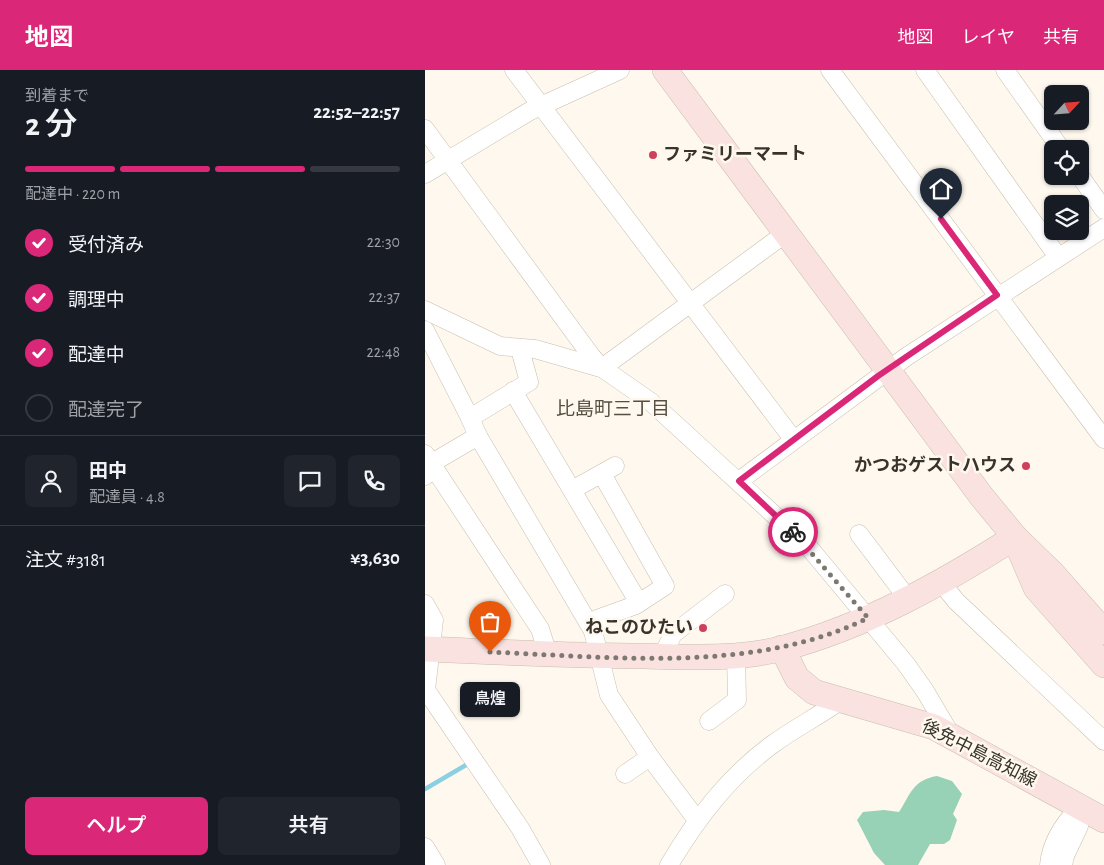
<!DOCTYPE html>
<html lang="ja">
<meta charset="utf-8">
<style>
:root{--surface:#171b24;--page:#20242c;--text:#f1f3f6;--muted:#9ea1a6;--line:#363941;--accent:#db2777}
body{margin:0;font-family:"Alegreya Sans","Noto Sans JP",sans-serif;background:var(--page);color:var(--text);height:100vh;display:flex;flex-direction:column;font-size:19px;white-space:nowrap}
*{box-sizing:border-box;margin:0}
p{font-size:16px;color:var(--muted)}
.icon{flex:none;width:28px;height:28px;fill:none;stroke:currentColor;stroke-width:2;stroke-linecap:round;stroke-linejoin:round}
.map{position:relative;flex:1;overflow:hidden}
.details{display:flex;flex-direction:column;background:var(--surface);width:425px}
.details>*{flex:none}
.needle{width:32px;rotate:64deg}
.buttons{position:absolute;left:619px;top:15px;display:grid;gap:10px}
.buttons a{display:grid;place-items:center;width:45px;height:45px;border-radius:8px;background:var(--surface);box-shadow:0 1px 4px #0004;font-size:25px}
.pin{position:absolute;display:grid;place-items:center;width:42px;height:42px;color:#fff;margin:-51px -21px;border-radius:50% 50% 50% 0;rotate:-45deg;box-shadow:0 0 5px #0007}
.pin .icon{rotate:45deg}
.courier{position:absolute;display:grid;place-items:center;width:50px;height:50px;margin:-25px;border:4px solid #db2777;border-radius:50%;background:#fff;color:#222;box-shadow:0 1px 6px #0007}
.bubble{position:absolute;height:35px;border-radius:8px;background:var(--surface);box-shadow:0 1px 4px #0004;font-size:16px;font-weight:600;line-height:35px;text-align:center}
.head em{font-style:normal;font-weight:600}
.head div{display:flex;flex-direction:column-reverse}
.head{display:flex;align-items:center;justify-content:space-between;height:85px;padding:0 25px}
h1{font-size:32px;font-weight:600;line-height:38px}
.bar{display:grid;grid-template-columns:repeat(4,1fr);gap:8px 5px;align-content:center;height:60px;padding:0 25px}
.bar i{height:6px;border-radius:4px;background:var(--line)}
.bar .on{background:var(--accent)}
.bar p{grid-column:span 4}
.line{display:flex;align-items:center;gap:12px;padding:0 25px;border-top:1px solid var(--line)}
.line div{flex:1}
.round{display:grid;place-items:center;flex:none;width:52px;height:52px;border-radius:8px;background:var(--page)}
ol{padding:0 25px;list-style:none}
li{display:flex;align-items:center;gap:15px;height:55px}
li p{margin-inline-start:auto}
li .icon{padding:5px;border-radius:50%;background:var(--accent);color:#fff;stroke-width:4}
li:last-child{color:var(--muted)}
li i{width:28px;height:28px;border:2px solid var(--line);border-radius:50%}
.primary-button{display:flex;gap:10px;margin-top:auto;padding:10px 25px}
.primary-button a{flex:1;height:58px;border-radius:8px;background:var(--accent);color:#fff;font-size:20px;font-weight:600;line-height:58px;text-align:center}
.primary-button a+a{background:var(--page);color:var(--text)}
header{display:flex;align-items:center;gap:30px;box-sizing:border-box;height:70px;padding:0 25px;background:var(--accent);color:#fff}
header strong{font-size:24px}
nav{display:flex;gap:28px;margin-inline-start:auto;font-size:18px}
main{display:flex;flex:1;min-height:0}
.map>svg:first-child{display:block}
</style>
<header>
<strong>地図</strong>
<nav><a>地図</a><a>レイヤ</a><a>共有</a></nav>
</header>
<main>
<section class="details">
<div class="head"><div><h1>2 分</h1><p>到着まで</p></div><em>22:52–22:57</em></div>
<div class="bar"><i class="on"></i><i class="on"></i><i class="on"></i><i></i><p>配達中 · 220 m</p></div>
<ol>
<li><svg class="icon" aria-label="check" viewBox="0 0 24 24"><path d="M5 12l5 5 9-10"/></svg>受付済み<p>22:30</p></li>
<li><svg class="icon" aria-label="check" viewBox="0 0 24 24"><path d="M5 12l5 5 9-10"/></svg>調理中<p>22:37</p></li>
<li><svg class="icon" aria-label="check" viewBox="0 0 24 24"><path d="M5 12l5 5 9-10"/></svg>配達中<p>22:48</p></li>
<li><i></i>配達完了</li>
</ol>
<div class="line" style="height:90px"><a class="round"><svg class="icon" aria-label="person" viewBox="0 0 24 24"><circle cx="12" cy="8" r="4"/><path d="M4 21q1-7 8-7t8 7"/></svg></a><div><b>田中</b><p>配達員 · 4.8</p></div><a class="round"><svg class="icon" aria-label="chat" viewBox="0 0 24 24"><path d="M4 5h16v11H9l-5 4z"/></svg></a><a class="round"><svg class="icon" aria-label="phone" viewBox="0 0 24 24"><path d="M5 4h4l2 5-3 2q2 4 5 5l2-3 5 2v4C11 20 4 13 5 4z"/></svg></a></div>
<div class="line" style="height:65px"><div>注文 #3181</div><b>¥3,630</b></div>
<div class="primary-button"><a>ヘルプ</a><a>共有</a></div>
</section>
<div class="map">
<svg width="679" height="795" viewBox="0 0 679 795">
<rect width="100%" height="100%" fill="#fef8ee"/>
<path fill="#97d2b6" d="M512,706L527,711L537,724L528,744L532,750L525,770L519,774H505L493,795H460L449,783L432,750L438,742L459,740L474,742C486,723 488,710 512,706Z"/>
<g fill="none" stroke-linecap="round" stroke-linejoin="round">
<path stroke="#8bd0e2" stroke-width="4.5" d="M0,719L41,695"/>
<defs>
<g id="street">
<path d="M89,0L368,369"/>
<path d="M405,0L679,369"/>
<path d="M500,0L633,187"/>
<path d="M580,0L636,79"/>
<path d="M0,59L167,287L177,298L226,332L382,475L481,594L500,621L526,665"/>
<path d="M0,104L105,41L195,0"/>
<path d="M655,106L679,140"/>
<path d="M0,240L75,276L110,279L176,298"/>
<path d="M0,260L45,348"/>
<path d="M177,298L361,163"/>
<path d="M88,321L214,533"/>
<path d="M53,366L45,348L104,312L95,279"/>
<path d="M0,384L115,559L123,584"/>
<path d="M0,406L12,390L53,366L168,561L184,625L225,687L272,750"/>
<path d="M314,411L481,287L679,158"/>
<path d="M147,420L190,396"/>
<path d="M434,464L483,529"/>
<path d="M515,511L531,531L679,671"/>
<path d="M0,534L9,550L1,620L95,758L116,795"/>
<path d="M168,561L172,549L211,535L240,516L177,404"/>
<path d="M237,587L248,564L300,524"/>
<path d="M284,651L312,630L311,584"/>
<path d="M200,704L225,687"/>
<path d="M0,777L11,795"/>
<path d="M244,795C272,748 304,706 348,674C370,658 394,646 416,630"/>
<path d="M624,795C626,772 639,753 655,737"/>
<path d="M638,795L640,786L654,756L655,737"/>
</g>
<g id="secondary">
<path d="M240,0L557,427L590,467L628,504L679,562"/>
<path d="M593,476L611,518L679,595"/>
<path d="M357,578L372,608L389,622L509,657L679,750"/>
<path d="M0,579C73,582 146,586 219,586C265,587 314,590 359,578C441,556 518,513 590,467"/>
</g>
</defs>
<use href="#street" stroke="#c8bead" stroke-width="19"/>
<use href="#secondary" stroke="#c8bead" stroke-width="26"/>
<use href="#street" stroke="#fff" stroke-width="18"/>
<use href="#secondary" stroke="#fae2e0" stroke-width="25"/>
</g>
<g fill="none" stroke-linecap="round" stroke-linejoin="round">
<path stroke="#7d7971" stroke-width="5" stroke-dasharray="0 9" d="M65,582C187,587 330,604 443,548L368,462"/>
<path stroke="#db2777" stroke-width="6" d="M368,462L314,411L453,306L572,225L516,149"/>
</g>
<g fill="#cf3f5e" stroke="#fef8ee" stroke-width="2">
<circle cx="228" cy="85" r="5"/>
<circle cx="601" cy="396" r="5"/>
<circle cx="278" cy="558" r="5"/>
</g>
<g text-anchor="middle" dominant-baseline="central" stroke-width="5" stroke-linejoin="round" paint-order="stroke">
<g font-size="18" font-weight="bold" fill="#38342d" stroke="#fef8ee" text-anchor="end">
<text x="238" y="85" text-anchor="start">ファミリーマート</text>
<text x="591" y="396">かつおゲストハウス</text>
<text x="268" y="558">ねこのひたい</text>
</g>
<g font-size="18" fill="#38342d" stroke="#fef8ee">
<text transform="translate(554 684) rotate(27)">後免中島高知線</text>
</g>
<g font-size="19" fill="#574f41" stroke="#fef8ee">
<text x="188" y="339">比島町三丁目</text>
</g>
</g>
</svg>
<div class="buttons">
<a><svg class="needle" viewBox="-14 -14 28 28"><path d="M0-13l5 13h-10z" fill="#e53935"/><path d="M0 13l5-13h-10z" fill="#9ea1a6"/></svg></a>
<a><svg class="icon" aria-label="locate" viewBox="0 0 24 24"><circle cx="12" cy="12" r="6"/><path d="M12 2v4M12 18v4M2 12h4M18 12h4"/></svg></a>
<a><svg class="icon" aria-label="layers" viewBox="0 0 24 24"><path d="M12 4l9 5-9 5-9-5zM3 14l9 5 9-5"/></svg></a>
</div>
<div class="pin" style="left:65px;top:582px;background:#ea580c"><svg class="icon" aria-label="bag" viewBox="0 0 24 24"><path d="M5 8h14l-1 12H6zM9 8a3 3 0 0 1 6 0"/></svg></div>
<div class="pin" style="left:516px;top:149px;background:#1f2937"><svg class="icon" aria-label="home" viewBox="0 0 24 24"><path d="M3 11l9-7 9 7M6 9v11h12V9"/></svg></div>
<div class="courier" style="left:368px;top:462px"><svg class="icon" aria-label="bike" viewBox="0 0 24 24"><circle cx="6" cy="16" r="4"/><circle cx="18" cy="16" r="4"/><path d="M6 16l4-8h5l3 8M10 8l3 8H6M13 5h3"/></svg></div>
<div class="bubble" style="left:35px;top:612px;width:60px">鳥煌</div>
</div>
</main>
